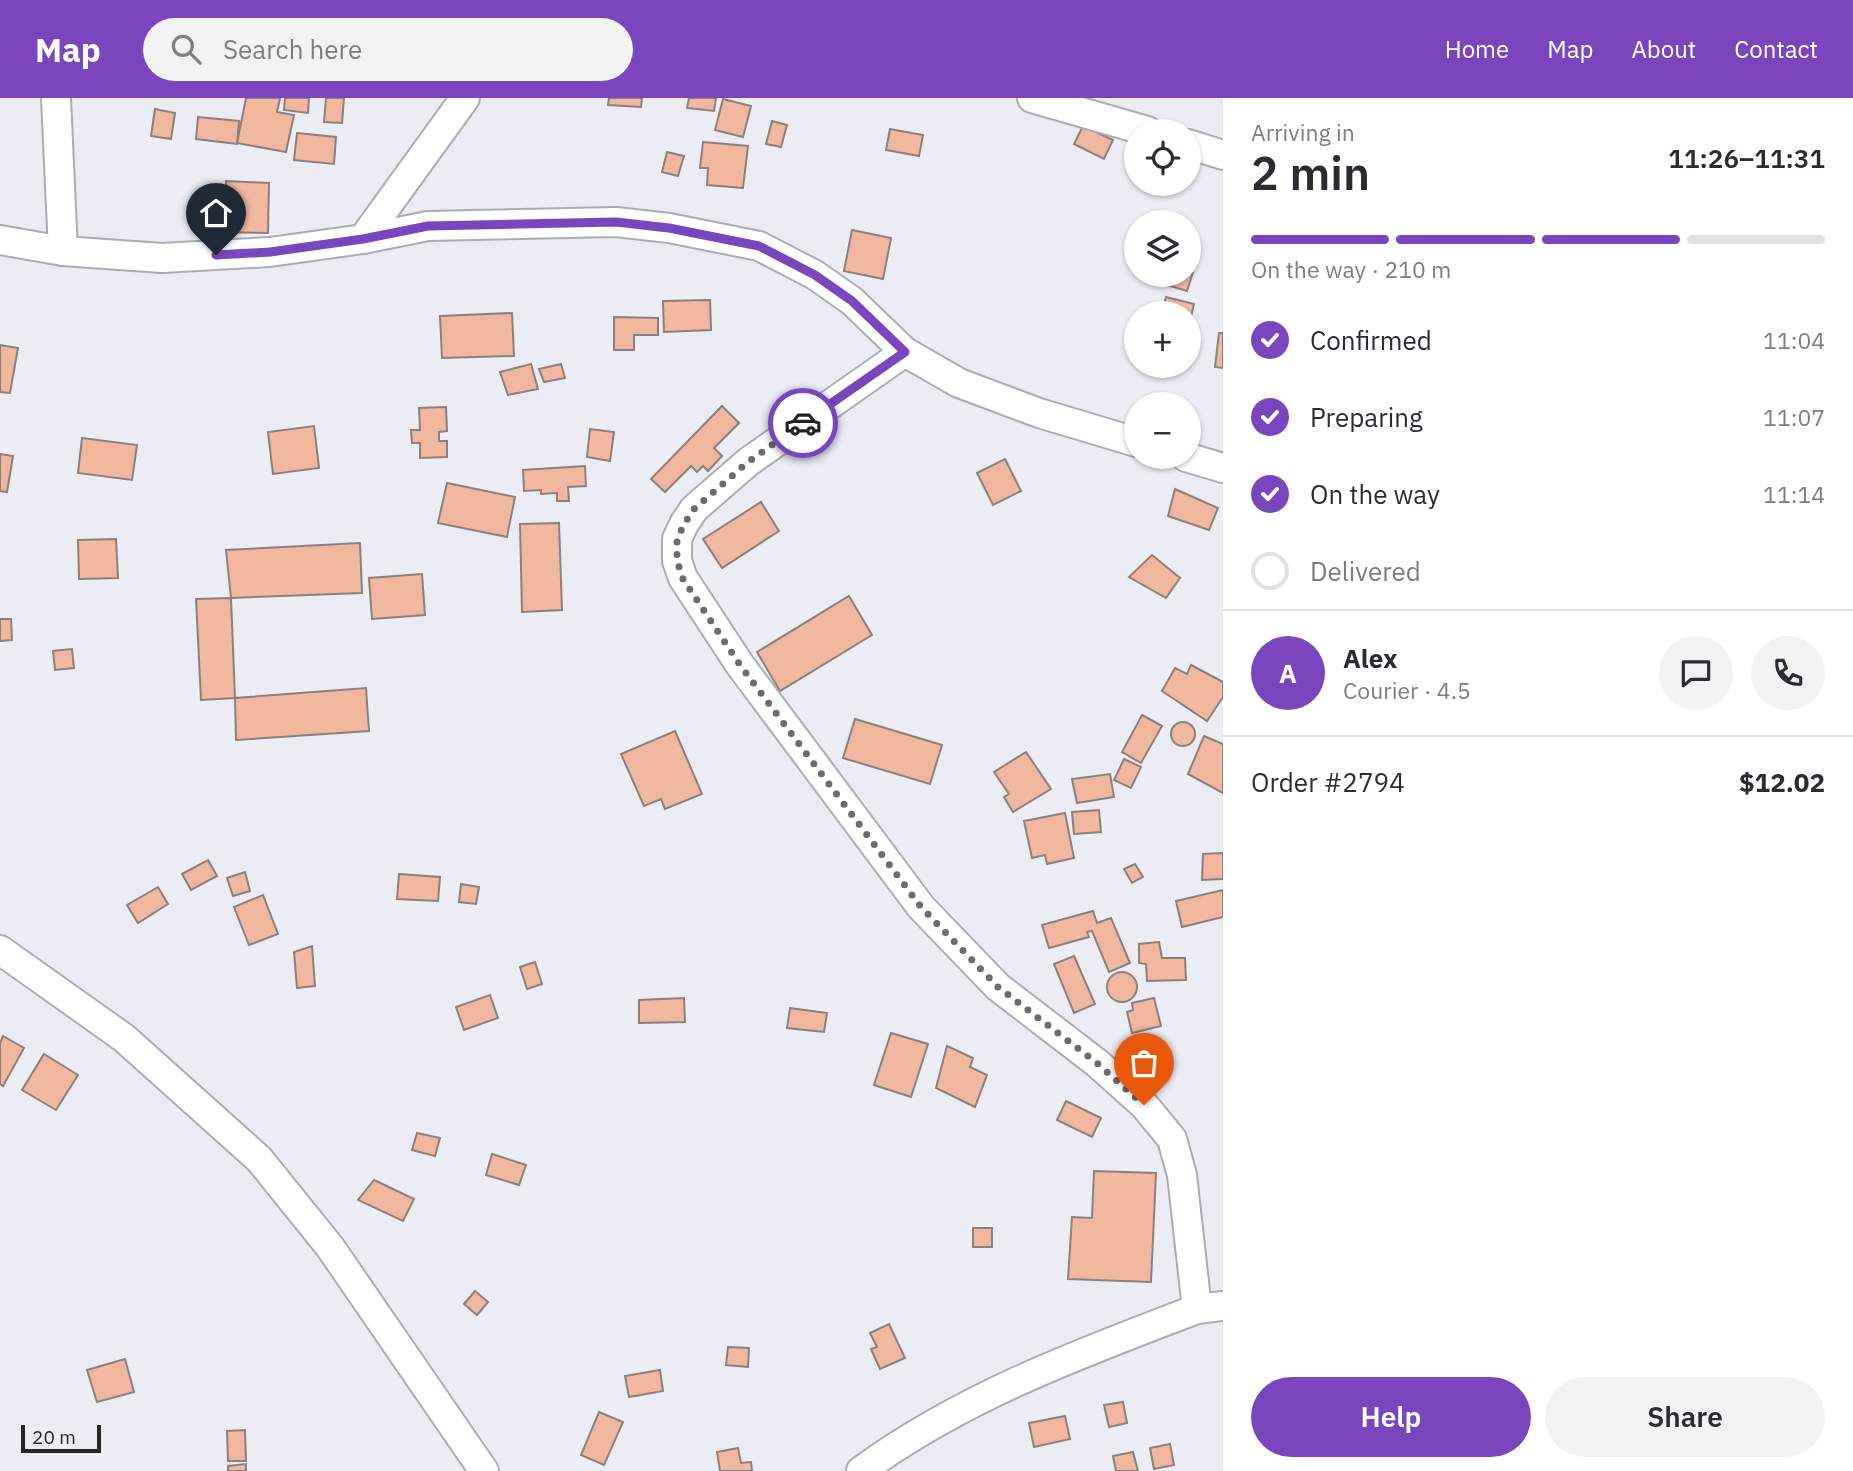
<!DOCTYPE html>
<meta charset="utf-8">
<style>
:root{--surface:#fff;--page:#f2f2f3;--text:#2b2b33;--muted:#7c7c81;--line:#e1e1e2;--accent:#7946bd}
body{margin:0;font-family:"IBM Plex Sans",sans-serif;background:var(--page);color:var(--text);height:100vh;display:flex;flex-direction:column;font-size:26px;white-space:nowrap}
*{box-sizing:border-box;margin:0}
p{font-size:23px;color:var(--muted)}
.icon{flex:none;width:38px;height:38px;fill:none;stroke:currentColor;stroke-width:2;stroke-linecap:round;stroke-linejoin:round}
.map{position:relative;flex:1;overflow:hidden}
.panel{display:flex;flex-direction:column;background:var(--surface);width:630px}
.panel>*{flex:none}
.buttons{position:absolute;left:1124px;top:21px;display:grid;gap:14px}
.buttons a{display:grid;place-items:center;width:77px;height:77px;border-radius:50%;background:var(--surface);box-shadow:0 2px 5px #0004;font-size:35px}
.scale{position:absolute;left:21px;bottom:18px;width:80px;box-sizing:border-box;padding-left:7px;border:4px solid #252528;border-top:0;font-size:19px;line-height:24px;white-space:nowrap;color:#252528;-webkit-text-stroke:5px #ececf5;paint-order:stroke}
.pin{position:absolute;display:grid;place-items:center;width:60px;height:60px;color:#fff;margin:-72px -30px;border-radius:50% 50% 50% 0;rotate:-45deg;box-shadow:0 0 7px #0007}
.pin .icon{rotate:45deg}
.courier{position:absolute;display:grid;place-items:center;width:70px;height:70px;margin:-35px;border:5px solid #7946bd;border-radius:50%;background:#fff;color:#222;box-shadow:0 2px 9px #0007}
.overview em{font-style:normal;font-weight:600}
.overview div{display:flex;flex-direction:column-reverse}
.overview{display:flex;align-items:center;justify-content:space-between;height:119px;padding:0 28px}
h1{font-size:46px;font-weight:600;line-height:52px}
.bar{display:grid;grid-template-columns:repeat(4,1fr);gap:10px 7px;align-content:center;height:84px;padding:0 28px}
.bar i{height:9px;border-radius:5px;background:var(--line)}
.bar .current{background:var(--accent)}
.bar p{grid-column:span 4}
.line{display:flex;align-items:center;gap:18px;padding:0 28px;border-top:2px solid var(--line)}
.line div{flex:1}
.round{display:grid;place-items:center;flex:none;width:74px;height:74px;border-radius:37px;background:var(--page)}
ol{padding:0 28px;list-style:none}
li{display:flex;align-items:center;gap:21px;height:77px}
li p{margin-inline-start:auto}
li .icon{padding:7px;border-radius:50%;background:var(--accent);color:#fff;stroke-width:4}
li:last-child{color:var(--muted)}
li i{width:38px;height:38px;border:4px solid var(--line);border-radius:50%}
.cta{display:flex;gap:14px;margin-top:auto;padding:14px 28px}
.cta a{flex:1;height:80px;border-radius:42px;background:var(--accent);color:#fff;font-size:28px;font-weight:600;line-height:80px;text-align:center}
.cta a+a{background:var(--page);color:var(--text)}
header{display:flex;align-items:center;gap:42px;box-sizing:border-box;height:98px;padding:0 35px;background:var(--accent);color:#fff}
header strong{font-size:33px}
nav{display:flex;gap:38px;margin-inline-start:auto;font-size:24px}
.search{width:490px;height:63px;background:var(--page);display:flex;align-items:center;gap:18px;box-sizing:border-box;padding:0 24px;border-radius:38px;color:var(--muted);font-size:26px}
main{display:flex;flex:1;min-height:0}
.map>svg:first-child{display:block}
</style>
<header>
<strong>Map</strong>
<div class="search"><svg class="icon" aria-label="search" viewBox="0 0 24 24"><circle cx="10" cy="10" r="6"/><path d="M15 15l6 6"/></svg>Search here</div>
<nav><a>Home</a><a>Map</a><a>About</a><a>Contact</a></nav>
</header>
<main>
<div class="map">
<svg width="1223" height="1373" viewBox="0 0 1223 1373">
<rect width="100%" height="100%" fill="#ececf5"/>
<g fill="#f2b89f" stroke="#8a817d" stroke-width="2">
<path d="M246,0H280L277,14L294,17L286,54L237,45Z"/>
<path d="M285,0H309L308,15L284,12Z"/>
<path d="M326,0H344L342,25L324,24Z"/>
<path d="M609,0H642L641,9L608,7Z"/>
<path d="M689,0H716L714,13L687,10Z"/>
<path d="M723,1L751,8L743,39L715,32Z"/>
<path d="M155,11L175,15L171,41L151,38Z"/>
<path d="M198,19L239,23L237,46L196,41Z"/>
<path d="M772,23L787,27L781,49L766,46Z"/>
<path d="M1083,28L1113,42L1104,61L1074,46Z"/>
<path d="M890,31L923,37L919,58L886,52Z"/>
<path d="M297,35L336,39L334,66L294,62Z"/>
<path d="M703,44L748,48L743,90L707,87L708,70H700Z"/>
<path d="M667,54L684,58L678,78L662,74Z"/>
<path d="M226,83L269,85L268,135L225,134Z"/>
<path d="M852,132L891,140L883,181L844,173Z"/>
<path d="M1188,172L1193,174L1187,193L1140,179L1141,177H1188Z"/>
<path d="M1166,199L1194,206L1188,231V215H1162Z"/>
<path d="M710,202L711,232L664,234L663,203Z"/>
<path d="M512,215L514,258L442,260L440,218Z"/>
<path d="M614,219L658,220V237H634V252H614Z"/>
<path d="M1219,235H1223V270L1215,269Z"/>
<path d="M0,247L18,250L10,295L0,294Z"/>
<path d="M531,266L538,291L508,297L500,274Z"/>
<path d="M561,266L565,280L544,284L539,271Z"/>
<path d="M722,308L739,325L714,350L722,358L708,373L703,368L697,374L691,368L665,394L651,381Z"/>
<path d="M446,309L447,333L439,334V343H447V359L420,360V345H412L411,332H420L419,310Z"/>
<path d="M314,328L319,370L273,376L268,334Z"/>
<path d="M590,331L614,334L610,363L587,359Z"/>
<path d="M82,340L137,347L132,382L78,375Z"/>
<path d="M0,356L13,358L7,394L0,393Z"/>
<path d="M1005,361L1021,393L993,407L977,375Z"/>
<path d="M585,368L586,388L568,389L569,403H557V395L541,396V392L524,393L523,372Z"/>
<path d="M447,385L515,399L507,439L438,425Z"/>
<path d="M1175,391L1218,410L1209,432L1168,418Z"/>
<path d="M761,404L779,433L722,470L703,441Z"/>
<path d="M559,425L562,512L522,514L520,426Z"/>
<path d="M116,441L118,480L79,481L78,442Z"/>
<path d="M360,445L362,495L231,500L226,452Z"/>
<path d="M1152,457L1180,480L1166,500L1129,479Z"/>
<path d="M422,476L425,517L372,521L369,480Z"/>
<path d="M849,498L872,537L780,593L757,554Z"/>
<path d="M231,500L235,600L201,602L196,501Z"/>
<path d="M0,521H11L12,542L0,543Z"/>
<path d="M72,551L74,570L55,572L53,553Z"/>
<path d="M1191,567L1223,584V599L1207,623L1162,593L1175,570L1187,576Z"/>
<path d="M366,590L369,633L236,642L235,600Z"/>
<path d="M1142,617L1162,628L1141,665L1122,654Z"/>
<path d="M855,621L942,647L930,686L843,660Z"/>
<circle cx="1183" cy="636" r="12"/>
<path d="M675,633L702,696L665,711L661,701L644,708L621,656Z"/>
<path d="M1204,638L1223,646V695L1188,676Z"/>
<path d="M1026,654L1051,691L1013,714L1004,699L1009,696L994,674Z"/>
<path d="M1124,661L1141,669L1131,690L1114,682Z"/>
<path d="M1110,676L1114,699L1077,705L1072,681Z"/>
<path d="M1099,712L1101,734L1074,736L1072,714Z"/>
<path d="M1065,715L1074,760L1047,766L1045,757L1032,760L1024,723Z"/>
<path d="M1223,755V781L1202,782L1203,756Z"/>
<path d="M208,762L217,778L191,792L182,776Z"/>
<path d="M1135,766L1143,779L1132,785L1124,771Z"/>
<path d="M245,774L250,793L233,798L227,780Z"/>
<path d="M399,776L440,779L438,803L397,801Z"/>
<path d="M461,786L479,789L476,806L459,804Z"/>
<path d="M158,789L168,806L138,825L127,807Z"/>
<path d="M1223,792V819L1182,829L1176,803Z"/>
<path d="M263,797L278,836L249,847L234,809Z"/>
<path d="M1093,813L1097,825L1111,820L1130,865L1109,874L1092,833L1087,834L1089,839L1049,850L1042,827Z"/>
<path d="M1159,844L1162,860H1185L1186,882L1147,883L1146,866L1139,865V846Z"/>
<path d="M312,848L315,888L297,890L294,854Z"/>
<path d="M1074,858L1095,906L1074,915L1054,866Z"/>
<path d="M535,864L542,886L527,891L520,869Z"/>
<circle cx="1122" cy="889" r="15"/>
<path d="M490,897L498,920L464,932L456,909Z"/>
<path d="M684,900L685,924L639,925V902Z"/>
<path d="M1154,900L1161,928L1132,935L1127,914L1133,912L1132,905Z"/>
<path d="M790,910L827,915L824,934L787,930Z"/>
<path d="M891,935L928,946L911,999L874,987Z"/>
<path d="M3,938L24,950L3,988L0,986V945Z"/>
<path d="M947,948L973,960L970,969L987,977L975,1009L936,990Z"/>
<path d="M44,956L78,977L56,1012L22,992Z"/>
<path d="M1066,1003L1101,1020L1092,1039L1057,1022Z"/>
<path d="M417,1035L440,1040L435,1058L412,1052Z"/>
<path d="M492,1056L526,1067L519,1087L486,1077Z"/>
<path d="M1094,1073L1156,1075L1151,1184L1068,1181L1072,1119L1092,1120Z"/>
<path d="M374,1082L414,1101L403,1123L358,1102Z"/>
<rect x="973" y="1130" width="19" height="19"/>
<path d="M475,1193L488,1204L477,1217L464,1206Z"/>
<path d="M889,1226L905,1260L880,1271L871,1251L877,1249L870,1235Z"/>
<path d="M728,1249L749,1250L748,1269L726,1267Z"/>
<path d="M125,1261L134,1294L97,1304L87,1272Z"/>
<path d="M660,1272L663,1293L629,1299L625,1278Z"/>
<path d="M1123,1304L1127,1325L1109,1329L1104,1307Z"/>
<path d="M599,1314L623,1324L604,1367L581,1357Z"/>
<path d="M1065,1318L1070,1341L1034,1349L1029,1325Z"/>
<path d="M245,1332L246,1363H228L227,1333Z"/>
<path d="M1170,1346L1174,1367L1154,1371L1150,1350Z"/>
<path d="M738,1350L741,1365L751,1364L752,1373H720L717,1354Z"/>
<path d="M1133,1354L1138,1373H1116L1113,1358Z"/>
<path d="M246,1366V1373H228V1368Z"/>
</g>
<g fill="none" stroke-linecap="round" stroke-linejoin="round">
<defs>
<g id="street">
<path d="M56,0L63,153"/>
<path d="M1032,0L1147,33"/>
<path d="M1188,46L1223,57"/>
<path d="M363,141L465,0"/>
<path d="M0,142L63,153L162,160L270,154L363,141L428,128L616,124L669,130L759,148L815,177L852,203L905,254L959,285L1039,315L1136,344"/>
<path d="M905,254L748,364L694,411L684,426L677,441V463L683,480L740,567L921,809L998,889L1097,965L1144,1007L1172,1041L1182,1077L1197,1211"/>
<path d="M1186,359L1223,370"/>
<path d="M0,852L124,940L259,1061L330,1149L484,1373"/>
<path d="M861,1373C962,1299 1081,1255 1197,1211L1223,1208"/>
</g>
</defs>
<use href="#street" stroke="#ababb4" stroke-width="32"/>
<use href="#street" stroke="#fff" stroke-width="28"/>
</g>
<g fill="none" stroke-linecap="round" stroke-linejoin="round">
<path stroke="#6b6b70" stroke-width="7" stroke-dasharray="0 12.6" d="M803,325L748,364L694,411L684,426L677,442V463L683,481L740,567L921,809L998,889L1097,965L1144,1007"/>
<path stroke="#7946bd" stroke-width="9" d="M216,157L270,154L363,141L428,128L616,124L669,130L759,148L815,177L852,203L905,254L803,325"/>
</g>
</svg>
<div class="buttons">
<a><svg class="icon" aria-label="locate" viewBox="0 0 24 24"><circle cx="12" cy="12" r="6"/><path d="M12 2v4M12 18v4M2 12h4M18 12h4"/></svg></a>
<a><svg class="icon" aria-label="layers" viewBox="0 0 24 24"><path d="M12 4l9 5-9 5-9-5zM3 14l9 5 9-5"/></svg></a>
<a>+</a>
<a>−</a>
</div>
<div class="scale">20 m</div>
<div class="pin" style="left:1144px;top:1007px;background:#ea580c"><svg class="icon" aria-label="bag" viewBox="0 0 24 24"><path d="M5 8h14l-1 12H6zM9 8a3 3 0 0 1 6 0"/></svg></div>
<div class="pin" style="left:216px;top:157px;background:#1f2937"><svg class="icon" aria-label="home" viewBox="0 0 24 24"><path d="M3 11l9-7 9 7M6 9v11h12V9"/></svg></div>
<div class="courier" style="left:803px;top:325px"><svg class="icon" aria-label="car" viewBox="0 0 24 24"><path d="M5 17H2v-5l4-1 3-4h7l3 4 3 1v5h-3M9 17h6M6 11h13"/><circle cx="7" cy="17" r="2"/><circle cx="17" cy="17" r="2"/></svg></div>
</div>
<section class="panel">
<div class="overview"><div><h1>2 min</h1><p>Arriving in</p></div><em>11:26–11:31</em></div>
<div class="bar"><i class="current"></i><i class="current"></i><i class="current"></i><i></i><p>On the way · 210 m</p></div>
<ol>
<li><svg class="icon" aria-label="check" viewBox="0 0 24 24"><path d="M5 12l5 5 9-10"/></svg>Confirmed<p>11:04</p></li>
<li><svg class="icon" aria-label="check" viewBox="0 0 24 24"><path d="M5 12l5 5 9-10"/></svg>Preparing<p>11:07</p></li>
<li><svg class="icon" aria-label="check" viewBox="0 0 24 24"><path d="M5 12l5 5 9-10"/></svg>On the way<p>11:14</p></li>
<li><i></i>Delivered</li>
</ol>
<div class="line" style="height:126px"><b class="round" style="background:var(--accent);color:#fff">A</b><div><b>Alex</b><p>Courier · 4.5</p></div><a class="round"><svg class="icon" aria-label="chat" viewBox="0 0 24 24"><path d="M4 5h16v11H9l-5 4z"/></svg></a><a class="round"><svg class="icon" aria-label="phone" viewBox="0 0 24 24"><path d="M5 4h4l2 5-3 2q2 4 5 5l2-3 5 2v4C11 20 4 13 5 4z"/></svg></a></div>
<div class="line" style="height:91px"><div>Order #2794</div><b>$12.02</b></div>
<div class="cta"><a>Help</a><a>Share</a></div>
</section>
</main>
